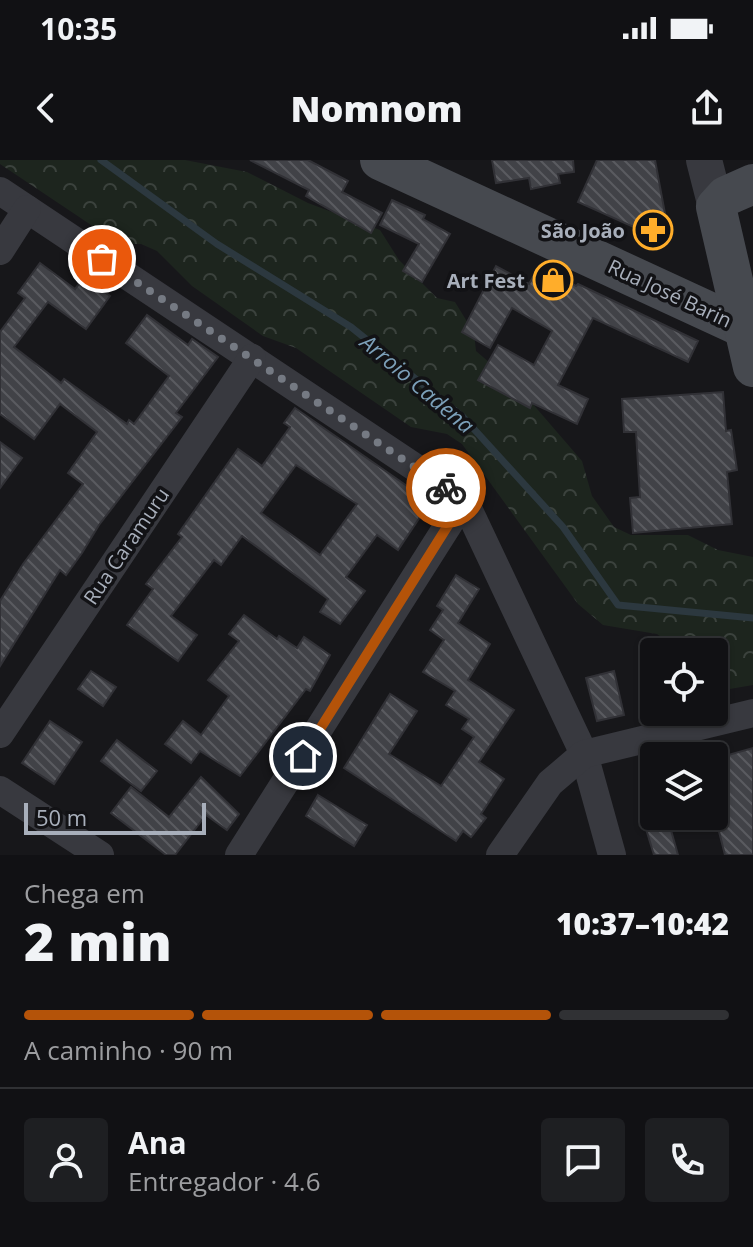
<!DOCTYPE html>
<html lang="pt">
<meta charset="utf-8">
<style>
:root{--surface:#111114;--page:#1e1f22;--text:#f1f3f6;--muted:#9c9da0;--line:#303134;--accent:#b45309}
body{margin:0;font-family:"Open Sans",sans-serif;background:var(--page);color:var(--text);height:100vh;display:flex;flex-direction:column;font-size:30px;white-space:nowrap}
*{box-sizing:border-box;margin:0}
p{font-size:26px;color:var(--muted)}
.icon{flex:none;width:44px;height:44px;fill:none;stroke:currentColor;stroke-width:2;stroke-linecap:round;stroke-linejoin:round}
.map{position:relative;height:695px;overflow:hidden}
.details{display:flex;flex-direction:column;background:var(--surface);flex:1}
.details>*{flex:none}
.fabs{position:absolute;left:640px;top:478px;display:grid;gap:16px}
.fabs a{display:grid;place-items:center;width:88px;height:88px;border-radius:8px;background:var(--surface);box-shadow:0 2px 6px #0004,0 0 0 2px var(--line);font-size:40px}
.scale{position:absolute;left:24px;bottom:20px;width:182px;box-sizing:border-box;padding-left:8px;border:4px solid #a8afbb;border-top:0;font-size:22px;line-height:28px;white-space:nowrap;color:#a8afbb;-webkit-text-stroke:6px #121215;paint-order:stroke}
.pin{position:absolute;display:grid;place-items:center;width:68px;height:68px;color:#fff;margin:-34px;border:4px solid #fff;border-radius:50%;box-shadow:0 2px 8px #0007}
.courier{position:absolute;display:grid;place-items:center;width:80px;height:80px;margin:-40px;border:6px solid #b45309;border-radius:50%;background:#fff;color:#222;box-shadow:0 2px 10px #0007}
.headline em{font-style:normal;font-weight:800}
.headline div{display:flex;flex-direction:column-reverse}
.headline{display:flex;align-items:center;justify-content:space-between;height:136px;padding:0 24px}
h1{font-size:52px;font-weight:800;line-height:60px}
.bar{display:grid;grid-template-columns:repeat(4,1fr);gap:12px 8px;align-content:center;height:96px;padding:0 24px}
.bar i{height:10px;border-radius:6px;background:var(--line)}
.bar .active{background:var(--accent)}
.bar p{grid-column:span 4}
.line{display:flex;align-items:center;gap:20px;padding:0 24px;border-top:2px solid var(--line)}
.line div{flex:1}
.round{display:grid;place-items:center;flex:none;width:84px;height:84px;border-radius:8px;background:var(--page)}
.status{display:flex;justify-content:space-between;align-items:center;height:56px;padding:0 40px;background:var(--surface);direction:ltr}
.status svg{height:22px;fill:currentColor}
header{display:flex;justify-content:space-between;align-items:center;height:104px;padding:0 24px;background:var(--surface);font-size:36px;font-weight:800}
.map>svg:first-child{display:block}
</style>
<div class="status"><b>10:35</b><svg viewBox="0 0 49 12"><path d="M0 12V9h3v3zM5 12V6h3v6zM10 12V3h3v9zM15 12V0h3v12zM26 1h20v11H26zM47 4h2v5h-2z"/></svg></div>
<header><svg class="icon" aria-label="back" viewBox="0 0 24 24"><path d="M15 5l-7 7 7 7"/></svg>Nomnom<svg class="icon" aria-label="share" viewBox="0 0 24 24"><path d="M12 15V3M7 8l5-5 5 5M5 13v7h14v-7"/></svg></header>
<div class="map">
<svg width="753" height="695" viewBox="0 0 753 695">
<defs>
<pattern id="forest-crowns" width="20" height="18" patternUnits="userSpaceOnUse" patternTransform="scale(2)"><rect width="20" height="18" fill="#1d251e"/><path d="M2 6a3 3 0 1 1 6 0M12 15a3 3 0 1 1 6 0" fill="none" stroke="#3b423d"/></pattern>
<pattern id="building-back-hatch" width="6" height="6" patternUnits="userSpaceOnUse" patternTransform="scale(2)"><rect width="6" height="6" fill="#414247"/><path d="M-1 5l2 2M0 0l6 6M5-1l2 2" fill="none" stroke="#5a5b60"/></pattern>
</defs>
<rect width="100%" height="100%" fill="#17171a"/>
<path fill="url(#forest-crowns)" d="M0,0H185L247,12L308,43L380,70L399,100L437,138L455,142L474,173L476,191L519,228L582,301L592,336L614,367L631,375H688L718,390L753,397V525L718,531L714,525V492H682L657,474L603,465L578,444L462,284L447,274L411,267L296,188L263,176L192,126L157,91L141,84H124L106,75L0,4Z"/>
<g fill="none" stroke-linecap="round" stroke-linejoin="round">
<path stroke="#2c383f" stroke-width="7" d="M101,0L217,84L351,167L463,257L563,367L618,445L753,458"/>
</g>
<g fill="url(#building-back-hatch)" stroke="#313136" stroke-width="2" fill-rule="evenodd">
<path d="M250,0H308L348,21L342,32L382,53L371,73L306,36L309,30Z"/>
<path d="M492,0H573L574,12L558,14L560,23L531,29L529,18L496,23Z"/>
<path d="M597,0H655L666,59L658,78L578,42Z"/>
<path d="M392,40L425,55L423,59L450,74L422,122L403,111L419,84L380,65Z"/>
<path d="M40,103L75,129L84,117L110,136L86,169L48,142L14,187L61,223L64,219L127,264L129,260L134,264L169,216L126,183L147,155L188,185L192,179L218,197L176,253L182,257L99,365L82,393L66,415L60,410L0,506V441L23,404L83,324L68,313L97,272L60,244L34,279L0,254V172L25,138L18,133Z"/>
<path d="M540,105L576,126L578,124L698,181L688,202L593,158L558,225L588,239L577,264L532,243L530,248L478,220L498,185L534,205L552,171L512,148L490,188L462,172L496,106L529,124Z"/>
<path d="M723,232L726,271L731,270L737,310L727,312L732,364L633,373L630,338L640,337L636,272H624L622,239Z"/>
<path d="M295,248L430,342L398,390L377,375L346,417L365,431L340,464L320,452L328,439L242,376L221,405L214,400L171,456L197,475L178,501L127,465L153,429L146,424L182,377L178,374L238,289L262,306L290,267L284,263ZM296,305L357,344L320,395L261,353Z"/>
<path d="M0,282L22,298L0,328Z"/>
<path d="M456,415L479,429L458,463L490,484L468,520L514,550L479,602L504,619L481,654L486,658L471,677L463,671L456,681L344,608L390,534L417,551L389,594L441,626L474,577L462,569L469,559L446,545L455,531L423,512L444,480L430,470L443,450L437,446Z"/>
<path d="M244,455L277,479L279,476L297,488L304,477L330,495L310,531L306,529L240,616L200,591L191,603L165,584L183,561L201,575L229,536L208,520L239,481L229,474Z"/>
<path d="M91,511L116,527L103,546L78,529Z"/>
<path d="M614,511L624,555L597,561L586,518Z"/>
<path d="M50,561L82,582L54,624L22,603Z"/>
<path d="M117,580L157,611L141,631L101,601Z"/>
<path d="M753,588V695H725L714,652V599Z"/>
<path d="M201,617L239,654L227,670L206,655L175,695H166L111,653L131,627L169,657Z"/>
<path d="M318,635L367,665L354,686L306,656Z"/>
<path d="M642,656H667L678,695H654Z"/>
</g>
<g fill="none" stroke-linecap="round" stroke-linejoin="round">
<g stroke="#38393f" stroke-width="28">
<path d="M0,31L464,340L584,594L612,695"/>
<path d="M0,91L27,49"/>
<path d="M0,574L252,198"/>
<path d="M0,630L100,695"/>
<path d="M239,695L464,340"/>
<path d="M500,695L550,623L584,594L753,553"/>
</g>
<path stroke="#38393f" stroke-width="36" d="M704,0L716,47"/>
<g stroke="#46494f" stroke-width="40">
<path d="M380,0L753,172"/>
<path d="M753,24L726,36L716,47L753,207"/>
</g>
</g>
<g fill="none" stroke-linecap="round" stroke-linejoin="round">
<path stroke="#757a83" stroke-width="8" stroke-dasharray="0 14.4" d="M102,99L446,328"/>
<path stroke="#b45309" stroke-width="10" d="M303,596L464,340L446,328"/>
</g>
<defs>
<symbol id="pharmacy-ring" viewBox="-11 -11 22 22"><circle r="9.5" fill="#121215" stroke="#ffad2a" stroke-width="1.5"/><path d="M-2-6h4v4h4v4h-4v4h-4v-4h-4v-4h4Z" fill="#ffad2a"/></symbol>
<symbol id="shop-ring" viewBox="-11 -11 22 22"><circle r="9.5" fill="#121215" stroke="#ffad2a" stroke-width="1.5"/><path d="M-5-2.5h2.3a2.7 3.5 0 0 1 5.4 0H5L5.5 6h-11ZM-1.5-2.5h3a1.5 2.3 0 0 0-3 0Z" fill="#ffad2a"/></symbol>
</defs>
<g fill-rule="evenodd">
<use href="#pharmacy-ring" x="631" y="48" width="44" height="44"/>
<use href="#shop-ring" x="531" y="98" width="44" height="44"/>
</g>
<g text-anchor="middle" dominant-baseline="central" stroke-width="7" stroke-linejoin="round" paint-order="stroke">
<g font-size="20" font-weight="bold" fill="#a8afbb" stroke="#121215" text-anchor="end">
<text x="625" y="70">São João</text>
<text x="525" y="120">Art Fest</text>
</g>
<g font-size="20" fill="#a8afbb" stroke="#121215">
<text transform="translate(670 133) rotate(25)">Rua José Barin</text>
<text transform="translate(126 386) rotate(-56)">Rua Caramuru</text>
</g>
<g font-size="22" font-style="italic" fill="#7ca0b9" stroke="#121215">
<text transform="translate(418 223) rotate(40)">Arroio Cadena</text>
</g>
</g>
</svg>
<div class="fabs">
<a><svg class="icon" aria-label="locate" viewBox="0 0 24 24"><circle cx="12" cy="12" r="6"/><path d="M12 2v4M12 18v4M2 12h4M18 12h4"/></svg></a>
<a><svg class="icon" aria-label="layers" viewBox="0 0 24 24"><path d="M12 4l9 5-9 5-9-5zM3 14l9 5 9-5"/></svg></a>
</div>
<div class="scale">50 m</div>
<div class="pin" style="left:102px;top:99px;background:#ea580c"><svg class="icon" aria-label="bag" viewBox="0 0 24 24"><path d="M5 8h14l-1 12H6zM9 8a3 3 0 0 1 6 0"/></svg></div>
<div class="pin" style="left:303px;top:596px;background:#1f2937"><svg class="icon" aria-label="home" viewBox="0 0 24 24"><path d="M3 11l9-7 9 7M6 9v11h12V9"/></svg></div>
<div class="courier" style="left:446px;top:328px"><svg class="icon" aria-label="bike" viewBox="0 0 24 24"><circle cx="6" cy="16" r="4"/><circle cx="18" cy="16" r="4"/><path d="M6 16l4-8h5l3 8M10 8l3 8H6M13 5h3"/></svg></div>
</div>
<section class="details">
<div class="headline"><div><h1>2 min</h1><p>Chega em</p></div><em>10:37–10:42</em></div>
<div class="bar"><i class="active"></i><i class="active"></i><i class="active"></i><i></i><p>A caminho · 90 m</p></div>
<div class="line" style="height:144px"><a class="round"><svg class="icon" aria-label="person" viewBox="0 0 24 24"><circle cx="12" cy="8" r="4"/><path d="M4 21q1-7 8-7t8 7"/></svg></a><div><b>Ana</b><p>Entregador · 4.6</p></div><a class="round"><svg class="icon" aria-label="chat" viewBox="0 0 24 24"><path d="M4 5h16v11H9l-5 4z"/></svg></a><a class="round"><svg class="icon" aria-label="phone" viewBox="0 0 24 24"><path d="M5 4h4l2 5-3 2q2 4 5 5l2-3 5 2v4C11 20 4 13 5 4z"/></svg></a></div>
</section>
